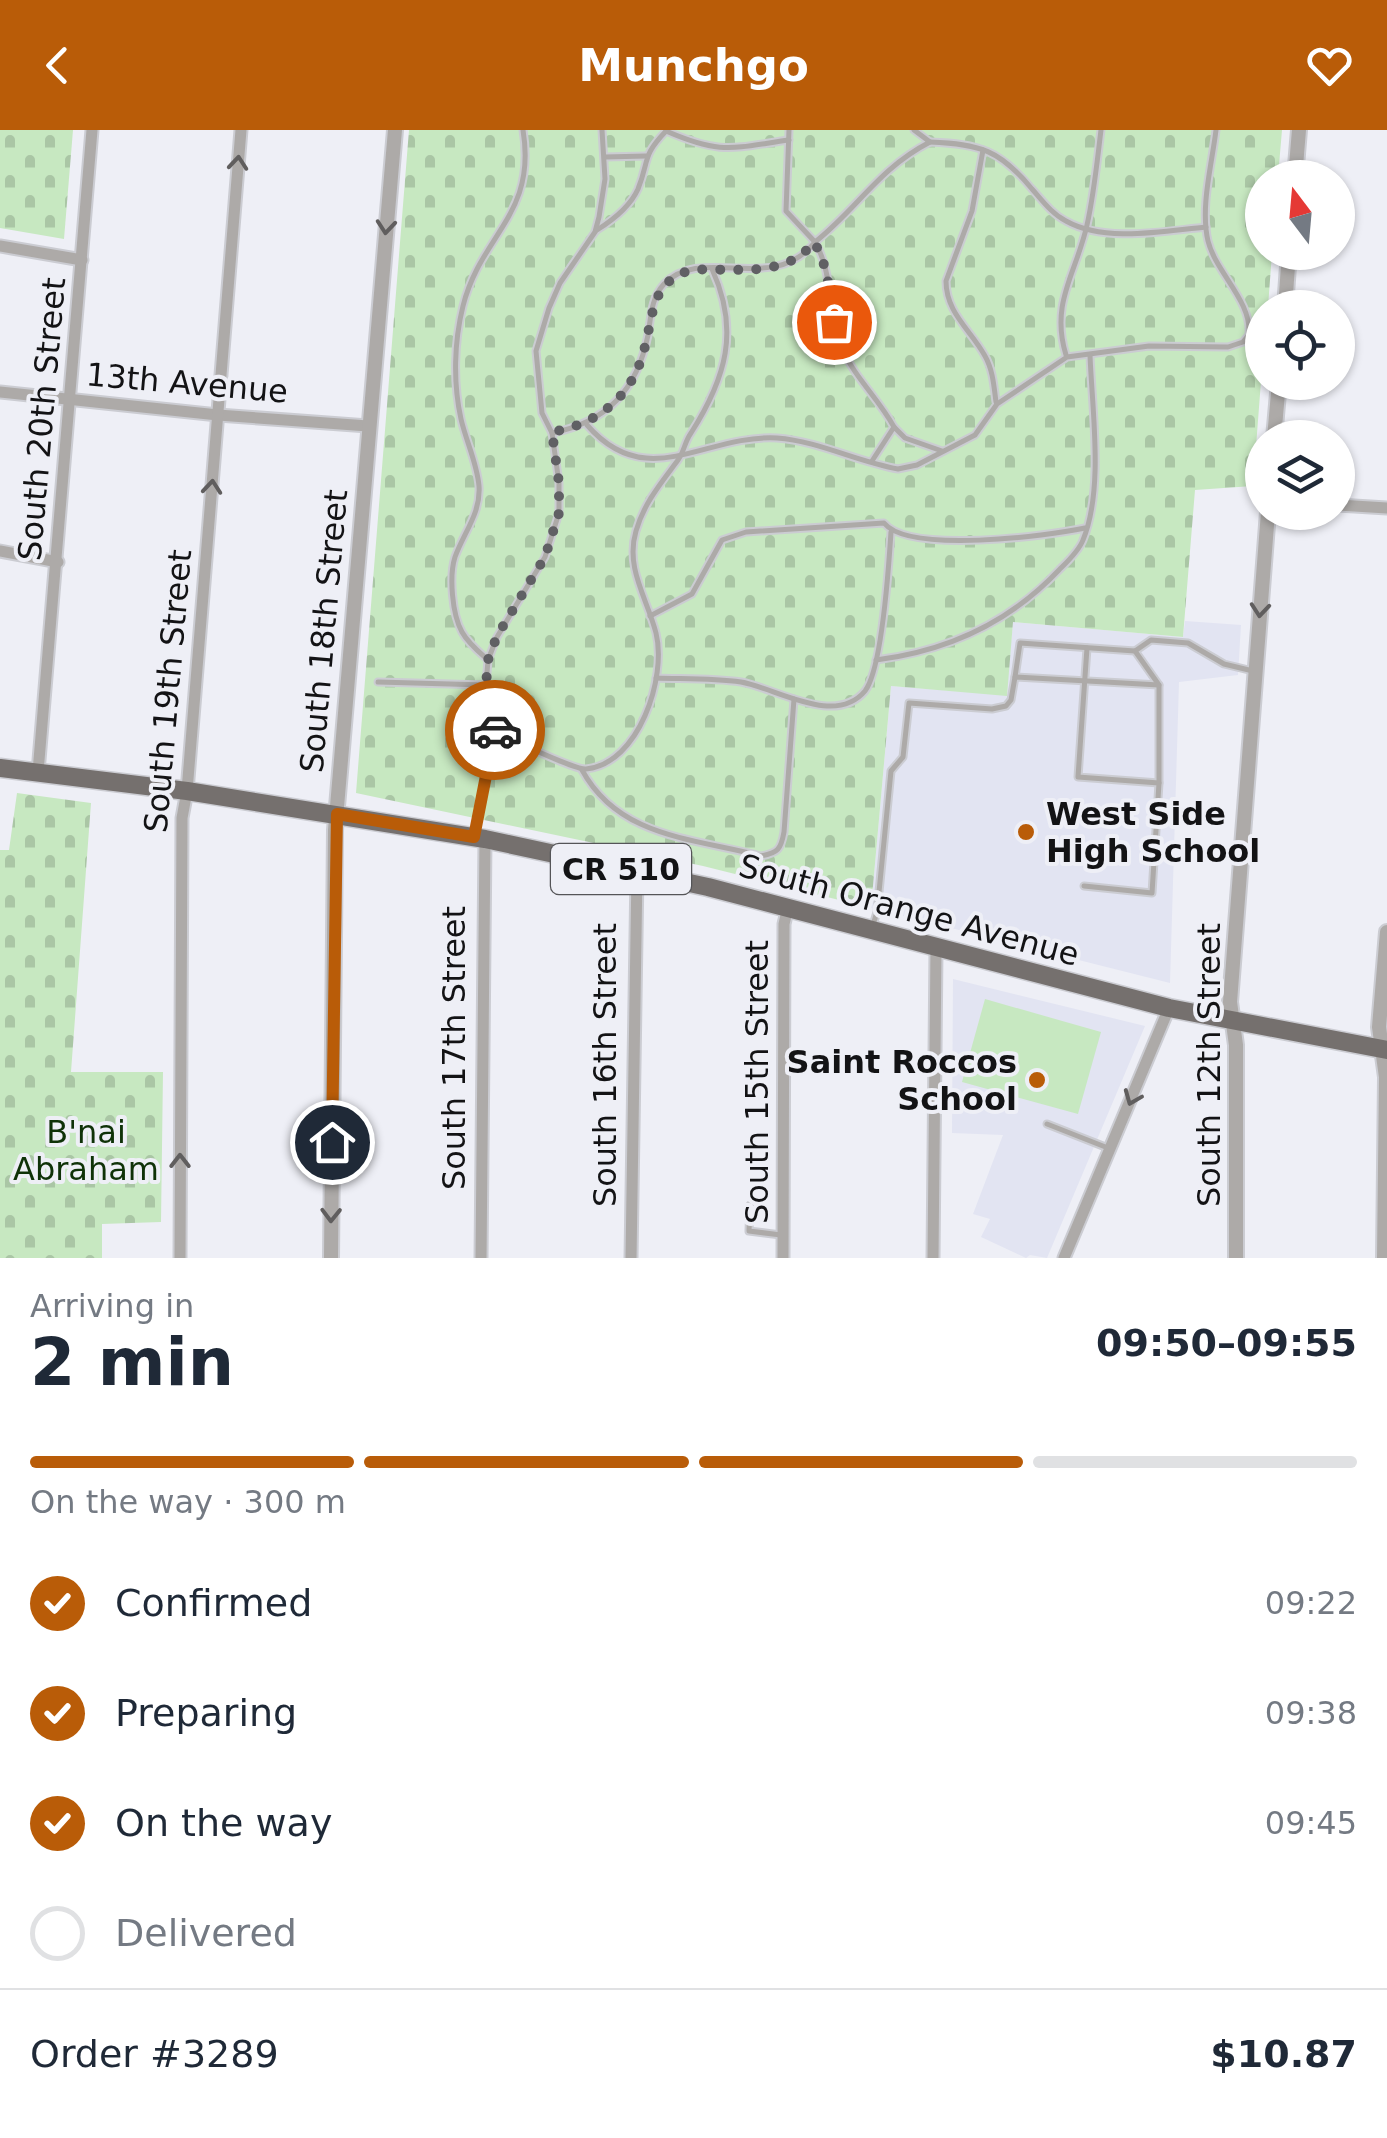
<!DOCTYPE html>
<meta charset="utf-8">
<style>
:root{--surface:#fff;--page:#f2f2f3;--text:#1f2937;--muted:#747a83;--line:#e0e1e3;--accent:#b95c08}
body{margin:0;font-family:"DejaVu Sans",sans-serif;background:var(--page);color:var(--text);height:100vh;display:flex;flex-direction:column;font-size:38px;white-space:nowrap}
*{box-sizing:border-box;margin:0}
p{font-size:32px;color:var(--muted)}
.icon{flex:none;width:55px;height:55px;fill:none;stroke:currentColor;stroke-width:2;stroke-linecap:round;stroke-linejoin:round}
.map{position:relative;height:1128px;overflow:hidden}
.panel{display:flex;flex-direction:column;background:var(--surface);flex:1}
.panel>*{flex:none}
.needle{width:65px;rotate:344deg}
.buttons{position:absolute;left:1245px;top:30px;display:grid;gap:20px}
.buttons a{display:grid;place-items:center;width:110px;height:110px;border-radius:50%;background:var(--surface);box-shadow:0 2px 8px #0004;font-size:50px}
.pin{position:absolute;display:grid;place-items:center;width:85px;height:85px;color:#fff;margin:-42px;border:5px solid #fff;border-radius:50%;box-shadow:0 2px 10px #0007}
.courier{position:absolute;display:grid;place-items:center;width:100px;height:100px;margin:-50px;border:8px solid #b95c08;border-radius:50%;background:#fff;color:#222;box-shadow:0 2px 12px #0007}
.head em{font-style:normal;font-weight:600}
.head div{display:flex;flex-direction:column-reverse}
.head{display:flex;align-items:center;justify-content:space-between;height:170px;padding:0 30px}
h1{font-size:65px;font-weight:600;line-height:75px}
.bar{display:grid;grid-template-columns:repeat(4,1fr);gap:15px 10px;align-content:center;height:120px;padding:0 30px}
.bar i{height:12px;border-radius:8px;background:var(--line)}
.bar .selected{background:var(--accent)}
.bar p{grid-column:span 4}
.line{display:flex;align-items:center;gap:25px;padding:0 30px;border-top:2px solid var(--line)}
.line div{flex:1}
ol{padding:0 30px;list-style:none}
li{display:flex;align-items:center;gap:30px;height:110px}
li p{margin-inline-start:auto}
li .icon{padding:10px;border-radius:50%;background:var(--accent);color:#fff;stroke-width:4}
li:last-child{color:var(--muted)}
li i{width:55px;height:55px;border:5px solid var(--line);border-radius:50%}
header{display:flex;justify-content:space-between;align-items:center;height:130px;padding:0 30px;background:var(--accent);color:#fff;font-size:45px;font-weight:600}
.map>svg:first-child{display:block}
</style>
<header><svg class="icon" aria-label="back" viewBox="0 0 24 24"><path d="M15 5l-7 7 7 7"/></svg>Munchgo<svg class="icon" aria-label="heart" viewBox="0 0 24 24"><path d="M12 20l-8-8c-3-5 5-10 8-4 3-6 11-1 8 4z"/></svg></header>
<div class="map">
<svg width="1387" height="1128" viewBox="0 0 1387 1128">
<defs>
<pattern id="cemetery-stones" width="16" height="16" patternUnits="userSpaceOnUse" patternTransform="scale(2.5)"><rect width="16" height="16" fill="#c7e8c1"/><path d="M2 7V4a2 2 0 0 1 4 0v3zM10 15v-3a2 2 0 0 1 4 0v3z" fill="#aac6a5"/></pattern>
</defs>
<rect width="100%" height="100%" fill="#eeeff6"/>
<g fill="#e2e4f2">
<path d="M1185,491L1241,495L1238,545L1179,552L1170,853L871,778L891,556L1006,565L1013,492L1183,507Z"/>
<path d="M953,849L1145,896L1047,1128L1030,1125L1026,1128L981,1107L990,1089L973,1084L1003,1005L952,1003Z"/>
</g>
<path fill="#c7e8c1" d="M985,869L1101,902L1078,984L962,952Z"/>
<g fill="url(#cemetery-stones)">
<path d="M0,0H73L64,109L0,98Z"/>
<path d="M409,0H1282L1278,47L1262,48V122L1272,123L1268,177L1262,178V238L1253,356L1195,360L1183,507L1013,492L1007,566L891,556L871,778L703,736L356,663Z"/>
<path d="M17,663L91,673L71,942H163L161,1092L102,1094V1128H0V720H9Z"/>
</g>
<g fill="none" stroke-linecap="round" stroke-linejoin="round">
<defs>
<g id="service">
<path d="M666,1C721,25 732,18 789,10"/>
<path d="M930,12C980,14 1000,20 1032,59C1042,70 1052,84 1066,91C1105,113 1164,101 1206,97"/>
<path d="M983,20L972,81L946,151C946,183 971,200 985,226C993,240 994,257 996,272"/>
<path d="M605,27L646,26"/>
<path d="M597,100C613,90 630,77 638,59C650,29 641,27 667,0"/>
<path d="M1066,225C1050,173 1076,144 1087,95C1094,64 1097,32 1101,0"/>
<path d="M587,295C647,364 705,304 777,308C818,311 858,332 898,339L917,335L975,305L997,274L1067,227L1149,216L1228,217L1243,212L1249,205C1252,171 1216,143 1208,111C1200,77 1212,34 1216,0"/>
<path d="M894,297C879,269 854,247 842,218C827,183 834,145 815,112C858,78 878,39 930,12L914,0"/>
<path d="M552,303C607,292 637,260 648,205C651,187 651,168 664,154C703,114 772,166 815,112L786,81L789,0"/>
<path d="M872,331L894,297L905,308L942,321"/>
<path d="M650,486L692,464L722,410L746,402L884,393C909,424 1047,406 1085,398"/>
<path d="M1087,518L1078,647L1159,653"/>
<path d="M488,530C479,522 468,513 462,502C452,484 449,446 455,427C464,402 481,383 479,356C477,333 466,311 461,289C453,253 454,212 463,176C481,104 537,85 523,0"/>
<path d="M876,530C947,521 1009,493 1059,440C1067,432 1079,421 1083,410C1104,359 1092,280 1090,225"/>
<path d="M1015,547L1020,513L1135,521L1151,510L1188,513L1224,534L1253,541"/>
<path d="M656,548C684,549 713,548 741,552C776,558 835,597 865,561C882,539 889,433 891,402"/>
<path d="M378,552L486,555"/>
<path d="M495,603C512,609 574,640 586,639C639,634 667,547 656,503C647,468 625,438 636,401C644,373 661,353 678,330C684,322 685,311 691,303C726,248 740,200 712,139"/>
<path d="M582,640C619,708 693,708 761,726C778,723 781,719 784,702L794,569"/>
<path d="M475,701L495,603L486,555L488,530L497,507L545,427L559,383V353L552,303L542,283L536,221L549,178L560,153L595,102L599,87L605,49L602,0"/>
<path d="M1084,756L1152,763L1159,653V555L1135,521"/>
<path d="M872,798L877,782L891,641L903,627L909,573L992,579L1006,576L1011,570L1015,547L1159,555"/>
<path d="M1047,994L1108,1018"/>
<path d="M750,1075L749,1101L781,1105"/>
</g>
<g id="minor">
<path d="M0,116L82,130"/>
<path d="M0,262L218,285L368,296"/>
<path d="M1338,375L1387,378"/>
<path d="M0,421L58,432"/>
<path d="M38,642L92,0"/>
<path d="M180,1128L182,688L187,661L241,0"/>
<path d="M481,1128L485,709"/>
<path d="M631,1128L637,742"/>
<path d="M783,1128L784,794L788,777"/>
<path d="M933,1128L936,819"/>
<path d="M1064,1128L1169,878"/>
</g>
<g id="tertiary">
<path d="M1295,48L1299,0"/>
<path d="M1285,178L1289,122"/>
<path d="M1274,308L1279,252"/>
<path d="M331,1128L335,700L395,0"/>
<path d="M1236,1128V915L1230,872L1268,382"/>
<path d="M1384,1128L1386,947L1379,897L1387,802"/>
</g>
<path id="primary" d="M0,638L187,661L485,709L708,757L1169,878L1387,920"/>
</defs>
<use href="#service" stroke="#cbccd2" stroke-width="9"/>
<use href="#minor" stroke="#cbccd2" stroke-width="15"/>
<use href="#tertiary" stroke="#cbccd2" stroke-width="18"/>
<use href="#primary" stroke="#cbccd2" stroke-width="21"/>
<use href="#service" stroke="#adaaa8" stroke-width="5"/>
<use href="#minor" stroke="#adaaa8" stroke-width="11"/>
<use href="#tertiary" stroke="#adaaa8" stroke-width="14"/>
<use href="#primary" stroke="#75706e" stroke-width="18"/>
</g>
<defs><path id="oneway-chevron" d="M-2-3.5L2.5 0L-2 3.5" fill="none" stroke-width="1.6" stroke-linecap="round" stroke-linejoin="round" transform="scale(2.5)"/></defs>
<g stroke="#605e5e">
<use href="#oneway-chevron" transform="translate(238 33) rotate(-85)"/>
<use href="#oneway-chevron" transform="translate(386 97) rotate(95)"/>
<use href="#oneway-chevron" transform="translate(212 357) rotate(-85)"/>
<use href="#oneway-chevron" transform="translate(1260 480) rotate(95)"/>
<use href="#oneway-chevron" transform="translate(1132 968) rotate(112)"/>
<use href="#oneway-chevron" transform="translate(180 1031) rotate(-90)"/>
<use href="#oneway-chevron" transform="translate(331 1085) rotate(91)"/>
</g>
<g fill="none" stroke-linecap="round" stroke-linejoin="round">
<path stroke="#606064" stroke-width="10" stroke-dasharray="0 18" d="M495,600L486,555L488,530L497,506L545,427L559,383V353L552,302C598,294 632,267 644,220C654,185 650,152 691,140C734,137 784,150 814,112C829,137 829,164 834,192"/>
<path stroke="#b95c08" stroke-width="12" d="M332,1012L337,684L474,707L495,600"/>
</g>
<g fill="#b95c08" stroke="#eeeff6" stroke-width="4">
<circle cx="1026" cy="702" r="10"/>
<circle cx="1037" cy="950" r="10"/>
</g>
<g text-anchor="middle" dominant-baseline="central" stroke-width="8" stroke-linejoin="round" paint-order="stroke">
<rect fill="#eeeff6" stroke="#555558" stroke-width="2.5" x="551" y="714" width="140" height="50" rx="8"/>
<g font-size="30" font-weight="bold" fill="#131315">
<text x="621" y="739">CR 510</text>
</g>
<g font-size="32" fill="#131315" stroke="#eeeff6">
<text transform="translate(187 253) rotate(5)">13th Avenue</text>
<text transform="translate(42 289) rotate(-85)">South 20th Street</text>
<text transform="translate(324 501) rotate(-85)">South 18th Street</text>
<text transform="translate(168 561) rotate(-85)">South 19th Street</text>
<text transform="translate(909 780) rotate(15)">South Orange Avenue</text>
<text transform="translate(454 918) rotate(-90)">South 17th Street</text>
<text transform="translate(605 935) rotate(-90)">South 16th Street</text>
<text transform="translate(1209 935) rotate(-90)">South 12th Street</text>
<text transform="translate(757 952) rotate(-90)">South 15th Street</text>
</g>
<g font-size="32" font-weight="bold" fill="#131315" stroke="#eeeff6" text-anchor="start">
<text x="1046" y="684">West Side<tspan x="1046" dy="37">High School</tspan></text>
<text x="1017" y="932" text-anchor="end">Saint Roccos<tspan x="1017" dy="37">School</tspan></text>
</g>
<g font-size="32" fill="#0f3208" stroke="#eeeff6">
<text x="86" y="1002">B'nai<tspan x="86" dy="37">Abraham</tspan></text>
</g>
</g>
</svg>
<div class="buttons">
<a><svg class="needle" viewBox="-14 -14 28 28"><path d="M0-13l5 13h-10z" fill="#e53935"/><path d="M0 13l5-13h-10z" fill="#747a83"/></svg></a>
<a><svg class="icon" aria-label="locate" viewBox="0 0 24 24"><circle cx="12" cy="12" r="6"/><path d="M12 2v4M12 18v4M2 12h4M18 12h4"/></svg></a>
<a><svg class="icon" aria-label="layers" viewBox="0 0 24 24"><path d="M12 4l9 5-9 5-9-5zM3 14l9 5 9-5"/></svg></a>
</div>
<div class="pin" style="left:834px;top:192px;background:#ea580c"><svg class="icon" aria-label="bag" viewBox="0 0 24 24"><path d="M5 8h14l-1 12H6zM9 8a3 3 0 0 1 6 0"/></svg></div>
<div class="pin" style="left:332px;top:1012px;background:#1f2937"><svg class="icon" aria-label="home" viewBox="0 0 24 24"><path d="M3 11l9-7 9 7M6 9v11h12V9"/></svg></div>
<div class="courier" style="left:495px;top:600px"><svg class="icon" aria-label="car" viewBox="0 0 24 24"><path d="M5 17H2v-5l4-1 3-4h7l3 4 3 1v5h-3M9 17h6M6 11h13"/><circle cx="7" cy="17" r="2"/><circle cx="17" cy="17" r="2"/></svg></div>
</div>
<section class="panel">
<div class="head"><div><h1>2 min</h1><p>Arriving in</p></div><em>09:50–09:55</em></div>
<div class="bar"><i class="selected"></i><i class="selected"></i><i class="selected"></i><i></i><p>On the way · 300 m</p></div>
<ol>
<li><svg class="icon" aria-label="check" viewBox="0 0 24 24"><path d="M5 12l5 5 9-10"/></svg>Confirmed<p>09:22</p></li>
<li><svg class="icon" aria-label="check" viewBox="0 0 24 24"><path d="M5 12l5 5 9-10"/></svg>Preparing<p>09:38</p></li>
<li><svg class="icon" aria-label="check" viewBox="0 0 24 24"><path d="M5 12l5 5 9-10"/></svg>On the way<p>09:45</p></li>
<li><i></i>Delivered</li>
</ol>
<div class="line" style="height:130px"><div>Order #3289</div><b>$10.87</b></div>
</section>
